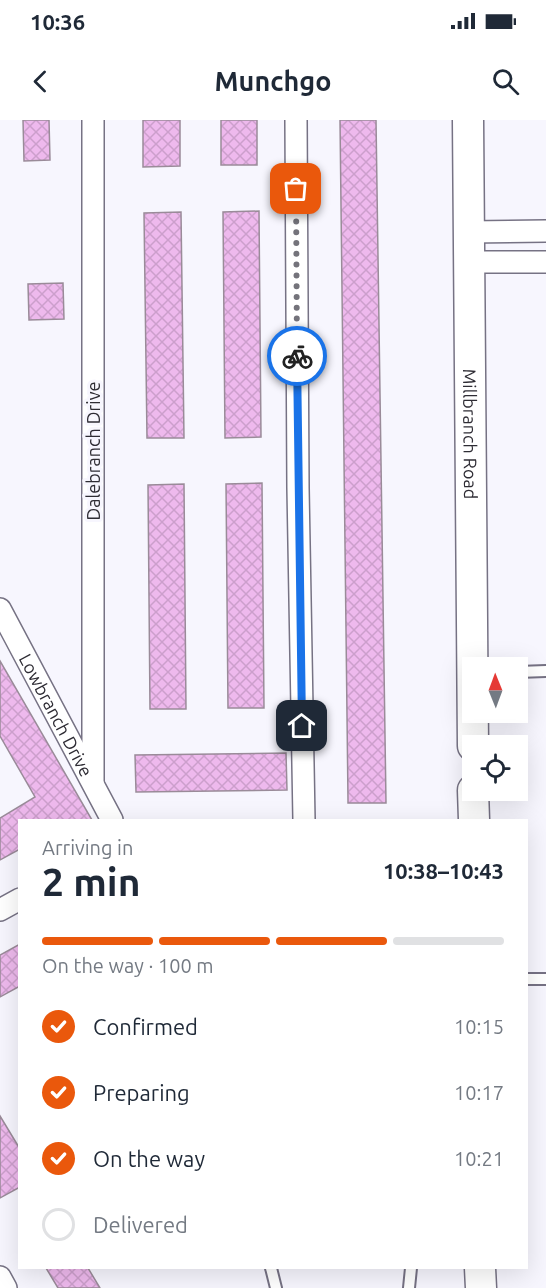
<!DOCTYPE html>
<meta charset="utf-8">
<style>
:root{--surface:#fff;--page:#f6f6f7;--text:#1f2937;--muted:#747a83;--line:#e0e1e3;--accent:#ea580c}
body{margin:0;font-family:Ubuntu,sans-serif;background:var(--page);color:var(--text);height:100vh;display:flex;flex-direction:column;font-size:22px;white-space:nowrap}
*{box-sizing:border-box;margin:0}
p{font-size:20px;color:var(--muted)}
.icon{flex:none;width:33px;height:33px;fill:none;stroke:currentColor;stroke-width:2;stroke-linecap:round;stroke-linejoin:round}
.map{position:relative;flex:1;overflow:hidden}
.sheet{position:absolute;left:18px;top:699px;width:510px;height:450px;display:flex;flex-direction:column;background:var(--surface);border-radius:0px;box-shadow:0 6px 24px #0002}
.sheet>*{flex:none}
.needle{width:39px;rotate:359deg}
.buttons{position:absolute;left:462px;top:537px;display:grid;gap:12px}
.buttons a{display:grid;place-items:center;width:66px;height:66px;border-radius:0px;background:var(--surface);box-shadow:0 6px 24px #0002;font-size:30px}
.pin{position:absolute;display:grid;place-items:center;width:51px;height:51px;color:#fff;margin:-26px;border-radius:12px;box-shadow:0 3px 9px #0006}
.courier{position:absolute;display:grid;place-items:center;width:60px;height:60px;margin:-30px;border:4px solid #1a73e8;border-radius:50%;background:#fff;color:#222;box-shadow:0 2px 8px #0007}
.headline em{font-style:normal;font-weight:700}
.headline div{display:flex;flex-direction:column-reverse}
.headline{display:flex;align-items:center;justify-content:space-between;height:102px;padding:0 24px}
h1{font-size:39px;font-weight:700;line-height:45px}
.bar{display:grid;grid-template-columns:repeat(4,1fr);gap:9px 6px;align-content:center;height:72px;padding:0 24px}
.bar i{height:8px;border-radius:4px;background:var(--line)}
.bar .current{background:var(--accent)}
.bar p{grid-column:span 4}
ol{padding:0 24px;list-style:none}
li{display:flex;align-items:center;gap:18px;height:66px}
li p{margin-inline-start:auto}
li .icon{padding:6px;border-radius:50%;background:var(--accent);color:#fff;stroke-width:4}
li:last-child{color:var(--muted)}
li i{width:33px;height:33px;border:3px solid var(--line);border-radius:50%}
.status{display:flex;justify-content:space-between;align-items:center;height:42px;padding:0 30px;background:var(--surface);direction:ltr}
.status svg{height:16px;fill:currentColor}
header{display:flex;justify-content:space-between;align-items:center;height:78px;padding:0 24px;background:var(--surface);font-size:27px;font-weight:700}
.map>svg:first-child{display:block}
</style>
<div class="status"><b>10:36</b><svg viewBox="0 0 49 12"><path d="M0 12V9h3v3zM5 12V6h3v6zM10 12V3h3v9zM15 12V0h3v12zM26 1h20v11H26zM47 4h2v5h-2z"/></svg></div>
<header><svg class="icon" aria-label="back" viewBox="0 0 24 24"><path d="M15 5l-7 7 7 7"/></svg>Munchgo<svg class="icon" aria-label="search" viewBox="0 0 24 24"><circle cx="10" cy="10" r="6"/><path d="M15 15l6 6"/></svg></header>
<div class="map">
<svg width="546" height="1168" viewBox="0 0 546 1168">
<defs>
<pattern id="building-cross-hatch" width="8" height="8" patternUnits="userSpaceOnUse" patternTransform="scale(1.5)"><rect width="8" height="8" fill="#eeb9ed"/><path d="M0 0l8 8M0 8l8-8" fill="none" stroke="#cc9fcc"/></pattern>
</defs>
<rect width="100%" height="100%" fill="#f7f6fe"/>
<g fill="url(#building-cross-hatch)" stroke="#9a8b99" stroke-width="1.5">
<path d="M23,0H49L50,40L24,41Z"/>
<path d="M143,0H180V46L143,47Z"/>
<rect x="221" y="0" width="36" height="45"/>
<path d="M340,0H376L386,683H348V680Z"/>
<path d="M259,91L261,317L225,318L223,92Z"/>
<path d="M181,92L184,318H147L144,93Z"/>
<path d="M63,163L64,199L29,200L28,164Z"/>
<path d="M262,363L264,588H228L226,364Z"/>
<path d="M184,364L186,589H150L148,365Z"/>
<path d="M0,541L92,700H20V729L0,740V698L35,677L0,616Z"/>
<path d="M286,633L287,670L136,672L135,635Z"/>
<path d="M20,824V866L0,877V835Z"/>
<path d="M0,996L20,1029V1067L0,1078Z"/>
<path d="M46,1148H88L100,1168H58Z"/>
</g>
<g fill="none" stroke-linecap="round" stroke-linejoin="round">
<defs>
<g id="lane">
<path d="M518,552L546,551"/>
<path d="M526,859H546"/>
<path d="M271,1148L276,1168"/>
<path d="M409,1168L411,1148"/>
</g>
<g id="street">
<path d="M93,0V662"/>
<path d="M296,0L298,368L304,700"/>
<path d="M468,112L546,111"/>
<path d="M468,142H546"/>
<path id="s1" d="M0,489L112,700"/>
<path d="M0,790L20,779"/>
<path d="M0,1157L6,1168"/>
</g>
<g id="secondary">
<path id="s2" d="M468,0L473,626"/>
<path d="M473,670L474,700"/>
<path d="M480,1148L481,1168"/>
</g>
</defs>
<use href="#lane" stroke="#767284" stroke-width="14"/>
<use href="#street" stroke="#767284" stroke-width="24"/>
<use href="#secondary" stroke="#767284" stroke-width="33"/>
<use href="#lane" stroke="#fff" stroke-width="10"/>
<use href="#street" stroke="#fff" stroke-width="21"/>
<use href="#secondary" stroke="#fff" stroke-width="30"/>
</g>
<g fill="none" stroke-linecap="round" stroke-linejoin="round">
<path stroke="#74737b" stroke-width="6" stroke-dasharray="0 10.8" d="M296,69L297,236"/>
<path stroke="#1a73e8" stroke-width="8" d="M297,236L302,606"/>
</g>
<g text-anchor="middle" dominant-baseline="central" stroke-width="6" stroke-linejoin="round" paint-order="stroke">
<g font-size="18" fill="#2e2c34" stroke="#f7f6fe">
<text stroke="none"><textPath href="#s2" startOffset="314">Millbranch Road</textPath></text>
<text transform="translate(93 331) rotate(-90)">Dalebranch Drive</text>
<text stroke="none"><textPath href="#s1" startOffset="120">Lowbranch Drive</textPath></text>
</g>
</g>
</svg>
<div class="buttons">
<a><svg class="needle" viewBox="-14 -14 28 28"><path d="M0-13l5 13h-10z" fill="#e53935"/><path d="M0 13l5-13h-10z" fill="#747a83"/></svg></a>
<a><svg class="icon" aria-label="locate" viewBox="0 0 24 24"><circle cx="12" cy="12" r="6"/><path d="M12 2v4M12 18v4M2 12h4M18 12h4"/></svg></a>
</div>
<div class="pin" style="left:296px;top:69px;background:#ea580c"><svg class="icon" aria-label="bag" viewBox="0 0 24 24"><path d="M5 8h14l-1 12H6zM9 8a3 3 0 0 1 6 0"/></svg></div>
<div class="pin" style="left:302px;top:606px;background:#1f2937"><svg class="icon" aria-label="home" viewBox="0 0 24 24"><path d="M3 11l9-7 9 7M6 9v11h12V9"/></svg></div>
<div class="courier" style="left:297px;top:236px"><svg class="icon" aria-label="bike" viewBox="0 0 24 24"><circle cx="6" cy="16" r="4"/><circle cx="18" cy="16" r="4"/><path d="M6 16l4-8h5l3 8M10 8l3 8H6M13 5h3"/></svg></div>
<section class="sheet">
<div class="headline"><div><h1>2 min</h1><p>Arriving in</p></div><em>10:38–10:43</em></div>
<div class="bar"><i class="current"></i><i class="current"></i><i class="current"></i><i></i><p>On the way · 100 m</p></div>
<ol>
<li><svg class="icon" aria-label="check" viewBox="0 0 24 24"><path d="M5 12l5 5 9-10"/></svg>Confirmed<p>10:15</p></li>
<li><svg class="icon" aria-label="check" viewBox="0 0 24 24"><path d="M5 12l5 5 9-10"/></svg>Preparing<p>10:17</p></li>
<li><svg class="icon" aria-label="check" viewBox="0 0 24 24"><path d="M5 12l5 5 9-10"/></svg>On the way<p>10:21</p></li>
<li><i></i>Delivered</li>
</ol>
</section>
</div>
